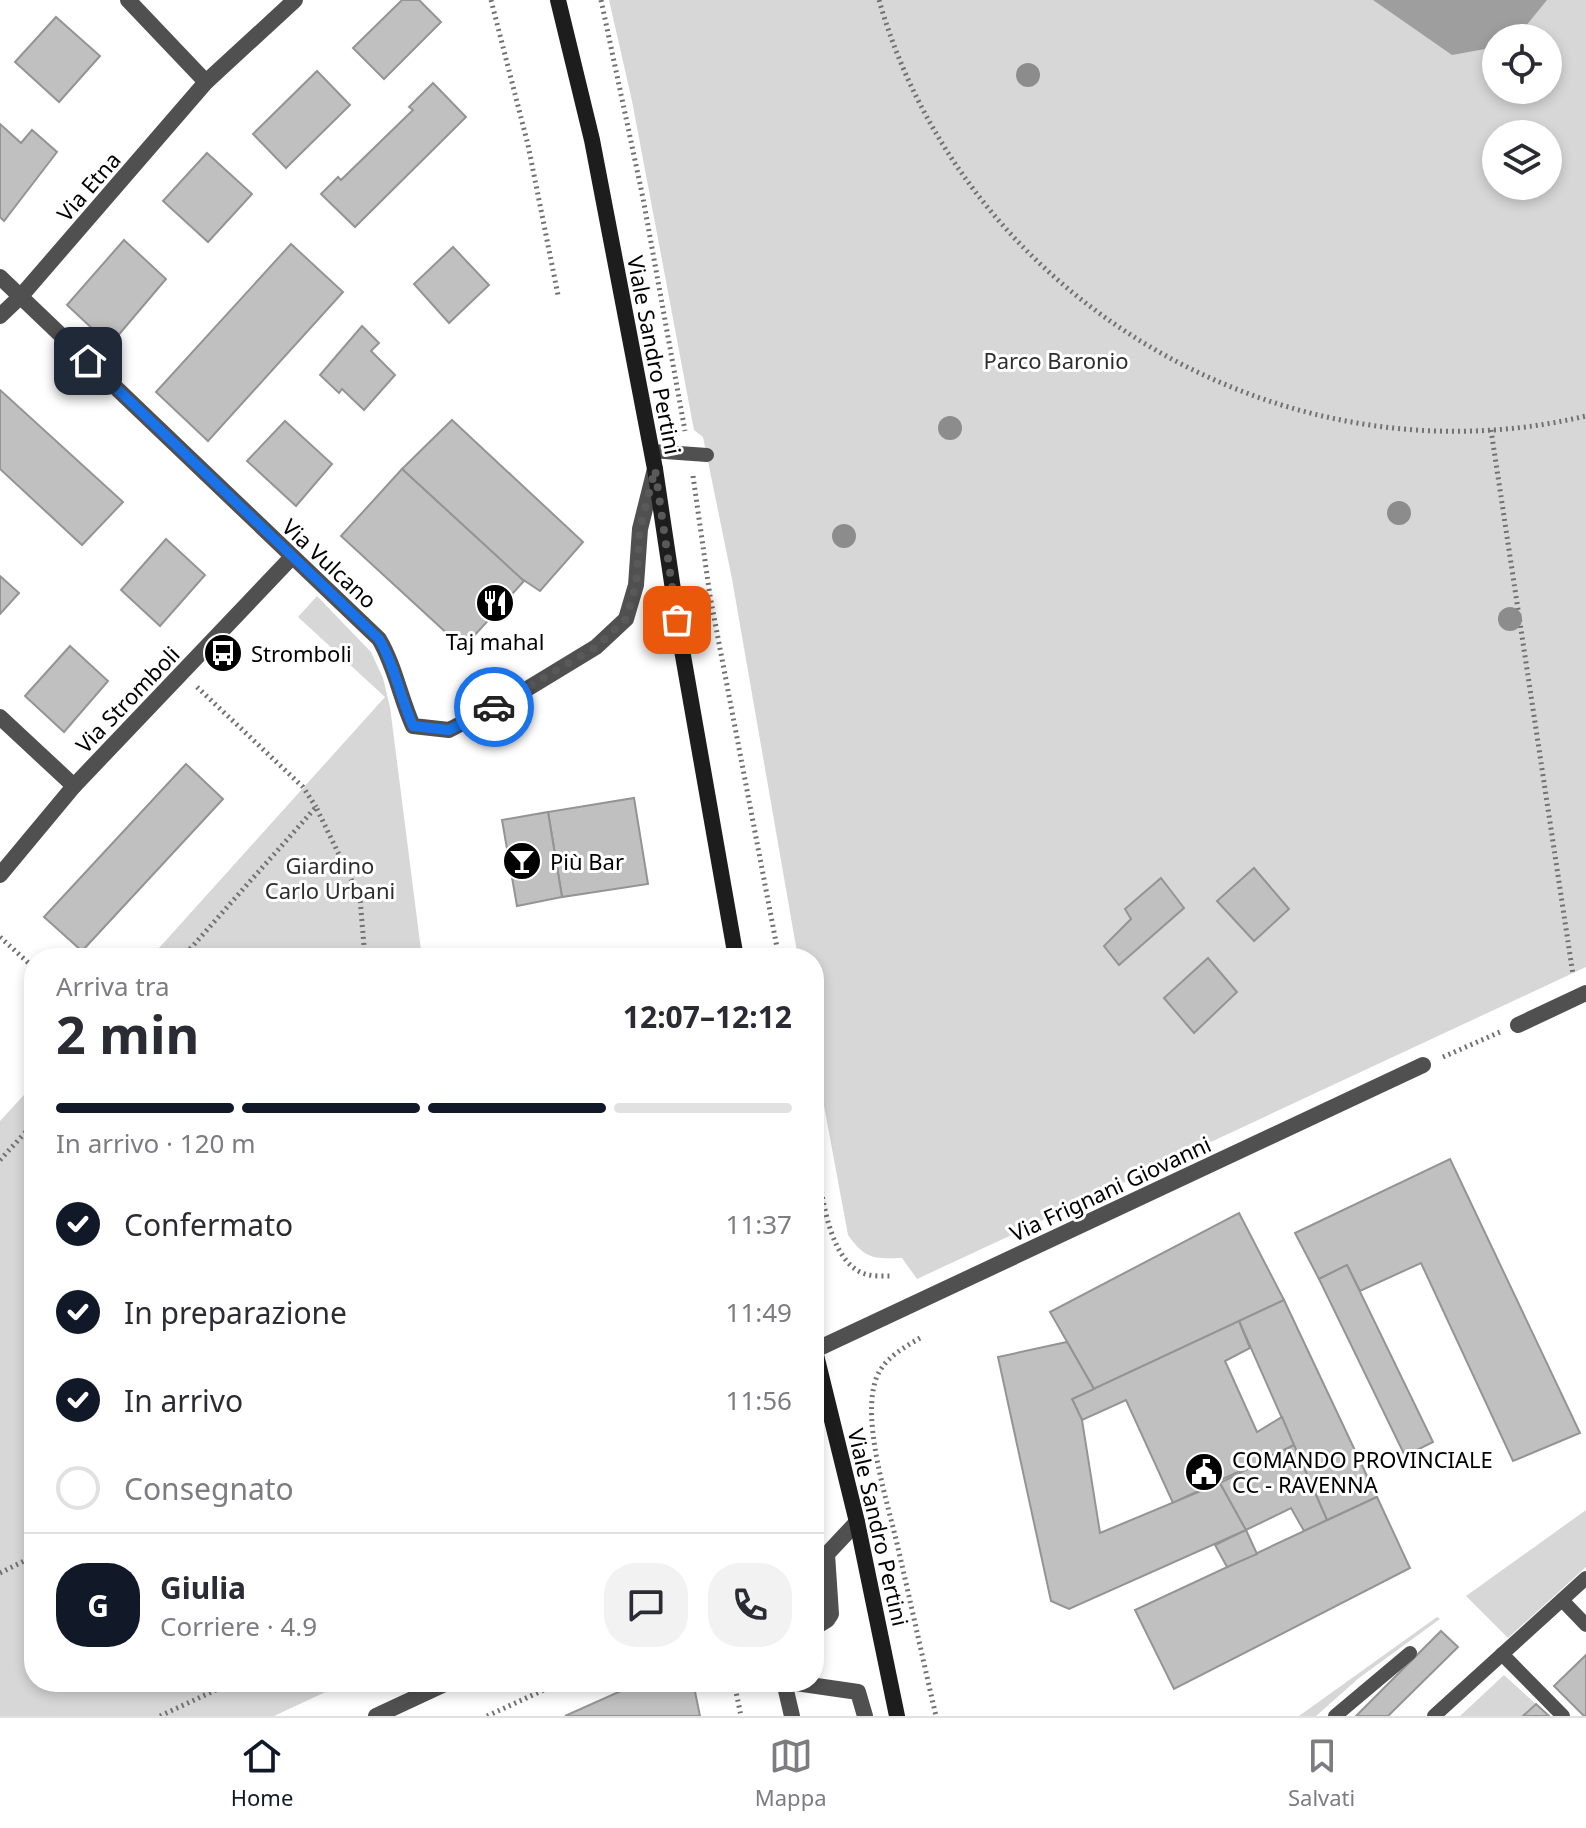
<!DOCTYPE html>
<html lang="it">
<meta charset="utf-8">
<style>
:root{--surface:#fff;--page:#f2f2f3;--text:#2b2b33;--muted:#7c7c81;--line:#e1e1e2;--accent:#111827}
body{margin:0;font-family:"Noto Sans",sans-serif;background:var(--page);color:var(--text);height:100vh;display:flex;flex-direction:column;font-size:30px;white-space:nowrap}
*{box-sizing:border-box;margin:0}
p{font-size:26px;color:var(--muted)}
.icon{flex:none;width:44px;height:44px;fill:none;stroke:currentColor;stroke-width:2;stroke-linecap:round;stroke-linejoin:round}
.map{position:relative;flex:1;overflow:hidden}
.details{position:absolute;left:24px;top:948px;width:800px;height:744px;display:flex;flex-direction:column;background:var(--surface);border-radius:32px;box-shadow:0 4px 12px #0003}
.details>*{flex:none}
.buttons{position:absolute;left:1482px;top:24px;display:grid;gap:16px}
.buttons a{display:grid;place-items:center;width:80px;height:80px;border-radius:50%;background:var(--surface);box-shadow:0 4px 12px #0003;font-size:40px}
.pin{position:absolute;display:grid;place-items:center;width:68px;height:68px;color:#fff;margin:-34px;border-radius:16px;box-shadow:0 4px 12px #0006}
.courier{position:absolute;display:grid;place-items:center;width:80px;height:80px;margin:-40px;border:6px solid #1a73e8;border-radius:50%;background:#fff;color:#222;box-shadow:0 2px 10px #0007}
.head em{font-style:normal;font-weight:700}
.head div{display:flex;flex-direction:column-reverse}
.head{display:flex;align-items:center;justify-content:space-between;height:136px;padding:0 32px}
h1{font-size:52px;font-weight:700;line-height:60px}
.bar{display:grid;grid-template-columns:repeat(4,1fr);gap:12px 8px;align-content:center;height:96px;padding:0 32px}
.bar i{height:10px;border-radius:6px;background:var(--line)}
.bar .current{background:var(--accent)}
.bar p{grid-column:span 4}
.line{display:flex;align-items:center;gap:20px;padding:0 32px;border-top:2px solid var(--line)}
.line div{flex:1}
.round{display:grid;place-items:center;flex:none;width:84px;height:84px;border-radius:32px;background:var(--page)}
ol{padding:0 32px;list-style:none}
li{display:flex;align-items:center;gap:24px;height:88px}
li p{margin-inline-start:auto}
li .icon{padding:8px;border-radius:50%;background:var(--accent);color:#fff;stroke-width:4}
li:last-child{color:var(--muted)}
li i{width:44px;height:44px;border:4px solid var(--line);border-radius:50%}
.tabs{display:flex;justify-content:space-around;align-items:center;height:112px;border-top:2px solid var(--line);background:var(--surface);font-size:22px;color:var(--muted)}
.tabs a{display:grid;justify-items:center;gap:4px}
.tabs .current{color:var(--accent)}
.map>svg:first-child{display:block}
</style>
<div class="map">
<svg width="1586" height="1716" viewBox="0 0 1586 1716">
<rect width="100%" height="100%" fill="#fff"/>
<g fill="#d7d7d7" fill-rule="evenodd">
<path d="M609,0H1586V967L917,1279L902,1258C874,1259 865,1259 848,1235L814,1052V958H798L732,579L703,437L694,430L632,101ZM1496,38H1548V90H1496ZM1496,134H1548V186H1496Z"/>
<path d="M317,596L371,652L383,678L390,707L422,958H150L385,697L298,617Z"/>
<path d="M34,1084V1682H347L274,1716H0V1121Z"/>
<path d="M1586,1510V1567L1508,1638L1466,1596Z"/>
<path d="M1437,1617L1440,1619L1359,1678L1316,1716H1299Z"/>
<path d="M1504,1675L1536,1704L1523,1716H1460Z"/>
</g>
<path fill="#9e9e9e" d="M1373,0H1547L1516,38H1496V47L1452,55Z"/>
<g fill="#c0c0c0" stroke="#949494" stroke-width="2">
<path d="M402,0H419L441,22L384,79L353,48Z"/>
<path d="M56,17L100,56L59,102L15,62Z"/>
<path d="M317,71L350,105L286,168L253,134Z"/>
<path d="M433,83L466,117L355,227L321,194L338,177L341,180L413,110L409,107Z"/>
<path d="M0,124L21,143L32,130L57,152L4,221L0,217Z"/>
<path d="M207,153L252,194L208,242L163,201Z"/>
<path d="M124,240L166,279L110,345L67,305Z"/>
<path d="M291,244L343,292L208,441L156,392Z"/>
<path d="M453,247L489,285L449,323L414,284Z"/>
<path d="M362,326L379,343L371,351L395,375L364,410L342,389L339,393L320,375Z"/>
<path d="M0,390L123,502L82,545L0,469Z"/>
<path d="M452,420L583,542L540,591L519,577L402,469Z"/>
<path d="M285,421L332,464L296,506L247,461Z"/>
<path d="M402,469L524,581L463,648L341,536Z"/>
<path d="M166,539L205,575L160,626L121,590Z"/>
<path d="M0,576L19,593L0,614Z"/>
<path d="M70,646L108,681L64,732L25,696Z"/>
<path d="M186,764L223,799L82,951L44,917Z"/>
<path d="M634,798L648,884L562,897L548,812Z"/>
<path d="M548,812L562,897L517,906L502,820Z"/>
<path d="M1254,868L1289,909L1254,941L1217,901Z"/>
<path d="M1161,878L1184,908L1119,965L1104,946L1131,919L1125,909Z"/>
<path d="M1208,958L1237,992L1194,1033L1164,998Z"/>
<path d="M1450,1159L1580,1433L1513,1461L1421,1263L1360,1291L1347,1265L1319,1279L1295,1233Z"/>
<path d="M1239,1213L1284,1300L1094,1389L1050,1312Z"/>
<path d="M1347,1265L1433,1442L1405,1456L1319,1279Z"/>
<path d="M1284,1300L1377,1497L1327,1520L1239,1321Z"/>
<path d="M1239,1321L1250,1348L1225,1361L1257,1432L1282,1417L1294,1445L1173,1503L1126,1400L1082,1420L1072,1399Z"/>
<path d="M1067,1342L1094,1389L1072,1399L1082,1420L1100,1533L1220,1483L1246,1530L1069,1609L1051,1601L998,1357Z"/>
<path d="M1294,1445L1327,1520L1304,1531L1291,1508L1246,1530L1220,1483Z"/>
<path d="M1377,1497L1410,1568L1174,1689L1135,1610Z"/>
<path d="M1246,1530L1257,1554L1227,1567L1215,1545Z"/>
<path d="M1441,1631L1458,1647L1388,1716H1356Z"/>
<path d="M1586,1655V1715L1584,1716L1554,1686Z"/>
<path d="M641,1682H693L700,1716H565Z"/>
<path d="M1536,1704L1549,1716H1523Z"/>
</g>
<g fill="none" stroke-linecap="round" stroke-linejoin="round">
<g stroke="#727272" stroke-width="5" stroke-dasharray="2 4" stroke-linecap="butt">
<path d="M491,0L528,145L558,295"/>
<path d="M601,0L643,198L685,431"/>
<path d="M879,0C964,299 1283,488 1586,416"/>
<path d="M1491,430L1573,975"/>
<path d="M693,476L710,596L779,958"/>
<path d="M197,687L303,787L316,807"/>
<path d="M0,937L34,968"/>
<path d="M182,958L316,807L360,898L365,958"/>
<path d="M1443,1057L1500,1032"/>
<path d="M814,1144C821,1180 824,1253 860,1272C870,1277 882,1276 892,1276"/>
<path d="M0,1160L34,1123"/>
<path d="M920,1338C903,1348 883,1359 876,1379C861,1422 888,1503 898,1548C911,1604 923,1660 936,1716"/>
<path d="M0,1573L34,1556"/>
<path d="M734,1682L741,1716"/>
<path d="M160,1716L233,1682"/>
<path d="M487,1716L561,1682"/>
</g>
<g stroke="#505050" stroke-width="14">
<path d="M651,451L707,455"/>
<path d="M1562,1600L1586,1625"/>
<path d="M1502,1654L1563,1716"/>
<path d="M1335,1716L1410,1653"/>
<path d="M1434,1716L1586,1578"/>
</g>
<g stroke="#505050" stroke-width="16">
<path d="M128,0L206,82"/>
<path d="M0,277L379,639C395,666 400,697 413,726L449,730L522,692L596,647L626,619L636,585L640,529L655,469"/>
<path d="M0,316L21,296L206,82L295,0"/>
<path d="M0,717L74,786"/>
<path d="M0,875L74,786L291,558"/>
<path d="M1518,1025L1586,993"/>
<path d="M815,1350L1423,1065"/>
<path d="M814,1628L827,1620L831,1614L827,1554L857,1522"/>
<path d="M784,1682L792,1716"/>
<path d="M789,1682L858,1692L865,1716"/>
<path d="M376,1716L449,1682"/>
</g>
<g stroke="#1d1d1d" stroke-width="16">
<path d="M558,0L592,140L655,469L682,650L736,958"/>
<path d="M814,1347L857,1522L897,1716"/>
</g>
</g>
<g fill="#8c8c8c">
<circle cx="1028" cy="75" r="12"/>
<circle cx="950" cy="428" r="12"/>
<circle cx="1399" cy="513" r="12"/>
<circle cx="844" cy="536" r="12"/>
<circle cx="1510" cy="619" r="12"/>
</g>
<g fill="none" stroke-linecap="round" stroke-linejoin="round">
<path stroke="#595959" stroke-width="8" stroke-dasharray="0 14.4" d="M494,707L596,647L626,619L636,585L640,529L655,469L677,620"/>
<path stroke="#1a73e8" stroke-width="10" d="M88,361L379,639C395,666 400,697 413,726L449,730L494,707"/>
</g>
<defs>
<symbol id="restaurant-disc" viewBox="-11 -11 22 22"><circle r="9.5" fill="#000" stroke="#fff"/><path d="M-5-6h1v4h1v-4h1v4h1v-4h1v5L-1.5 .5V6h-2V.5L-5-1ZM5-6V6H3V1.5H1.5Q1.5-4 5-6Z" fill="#fff"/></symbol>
<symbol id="bus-disc" viewBox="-11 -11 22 22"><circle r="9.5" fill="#000" stroke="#fff"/><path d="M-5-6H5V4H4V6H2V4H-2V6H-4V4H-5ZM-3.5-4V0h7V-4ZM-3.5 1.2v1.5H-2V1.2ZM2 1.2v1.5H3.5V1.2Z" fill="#fff"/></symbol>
<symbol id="bar-disc" viewBox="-11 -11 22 22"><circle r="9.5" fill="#000" stroke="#fff"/><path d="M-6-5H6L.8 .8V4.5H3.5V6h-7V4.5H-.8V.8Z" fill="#fff"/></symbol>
<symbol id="civic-disc" viewBox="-11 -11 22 22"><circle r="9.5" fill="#000" stroke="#fff"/><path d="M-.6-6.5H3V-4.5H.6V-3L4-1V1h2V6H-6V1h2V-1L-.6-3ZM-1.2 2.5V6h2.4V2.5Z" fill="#fff"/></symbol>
</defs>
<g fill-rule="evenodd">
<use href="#restaurant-disc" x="473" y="581" width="44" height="44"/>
<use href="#bus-disc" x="201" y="631" width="44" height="44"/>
<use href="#bar-disc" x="500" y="839" width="44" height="44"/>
<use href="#civic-disc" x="1182" y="1450" width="44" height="44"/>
</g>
<g text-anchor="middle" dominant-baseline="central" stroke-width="6" stroke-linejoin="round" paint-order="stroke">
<g font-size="22" fill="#000" stroke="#fff">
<text transform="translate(88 186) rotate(-49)">Via Etna</text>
<text transform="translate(655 355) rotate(79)">Viale Sandro Pertini</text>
<text transform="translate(330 563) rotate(43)">Via Vulcano</text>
<text transform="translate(127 699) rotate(-46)">Via Stromboli</text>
<text transform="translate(1110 1188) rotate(-25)">Via Frignani Giovanni</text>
<text transform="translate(879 1527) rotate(77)">Viale Sandro Pertini</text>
</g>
<g font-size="22" fill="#2e2e2e" stroke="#fff">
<text x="1056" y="360">Parco Baronio</text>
<text x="330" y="865">Giardino<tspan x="330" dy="25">Carlo Urbani</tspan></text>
</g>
<g font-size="22" fill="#000" stroke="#fff" text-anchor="start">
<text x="495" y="641" text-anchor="middle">Taj mahal</text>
<text x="251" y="653">Stromboli</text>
<text x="550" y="861">Più Bar</text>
<text x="1232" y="1459">COMANDO PROVINCIALE<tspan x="1232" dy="25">CC - RAVENNA</tspan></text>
</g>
</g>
</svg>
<div class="buttons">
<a><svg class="icon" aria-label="locate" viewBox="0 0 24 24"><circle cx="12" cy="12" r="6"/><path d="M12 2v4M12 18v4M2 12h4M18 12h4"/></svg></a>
<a><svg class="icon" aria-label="layers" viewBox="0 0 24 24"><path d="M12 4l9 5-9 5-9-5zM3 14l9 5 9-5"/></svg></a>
</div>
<div class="pin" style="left:677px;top:620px;background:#ea580c"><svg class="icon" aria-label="bag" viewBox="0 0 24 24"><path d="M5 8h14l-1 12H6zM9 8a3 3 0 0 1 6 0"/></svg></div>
<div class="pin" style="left:88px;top:361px;background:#1f2937"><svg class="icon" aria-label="home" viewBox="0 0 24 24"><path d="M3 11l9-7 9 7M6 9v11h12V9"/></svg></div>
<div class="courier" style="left:494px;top:707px"><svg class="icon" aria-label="car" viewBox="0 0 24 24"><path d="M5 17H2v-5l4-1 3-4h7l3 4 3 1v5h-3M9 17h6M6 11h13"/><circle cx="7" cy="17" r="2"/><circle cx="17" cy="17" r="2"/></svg></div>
<section class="details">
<div class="head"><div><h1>2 min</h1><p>Arriva tra</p></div><em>12:07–12:12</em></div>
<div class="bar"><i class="current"></i><i class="current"></i><i class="current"></i><i></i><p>In arrivo · 120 m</p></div>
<ol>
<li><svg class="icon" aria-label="check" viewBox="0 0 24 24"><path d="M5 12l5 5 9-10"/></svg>Confermato<p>11:37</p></li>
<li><svg class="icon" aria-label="check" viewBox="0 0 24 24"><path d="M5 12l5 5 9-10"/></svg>In preparazione<p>11:49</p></li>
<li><svg class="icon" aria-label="check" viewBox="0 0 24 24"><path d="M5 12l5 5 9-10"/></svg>In arrivo<p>11:56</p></li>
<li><i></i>Consegnato</li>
</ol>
<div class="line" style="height:144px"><b class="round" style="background:var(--accent);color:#fff">G</b><div><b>Giulia</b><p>Corriere · 4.9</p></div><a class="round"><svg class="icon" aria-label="chat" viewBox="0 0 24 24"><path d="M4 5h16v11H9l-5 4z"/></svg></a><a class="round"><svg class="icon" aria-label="phone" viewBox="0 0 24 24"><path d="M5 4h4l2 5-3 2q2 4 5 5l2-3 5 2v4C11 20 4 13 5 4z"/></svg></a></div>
</section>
</div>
<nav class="tabs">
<a class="current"><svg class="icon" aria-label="home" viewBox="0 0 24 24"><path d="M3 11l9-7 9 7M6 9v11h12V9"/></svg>Home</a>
<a><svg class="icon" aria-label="map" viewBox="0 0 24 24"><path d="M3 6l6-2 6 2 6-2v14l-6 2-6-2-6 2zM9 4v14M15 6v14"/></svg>Mappa</a>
<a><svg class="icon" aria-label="saved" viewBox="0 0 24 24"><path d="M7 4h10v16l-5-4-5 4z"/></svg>Salvati</a>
</nav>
